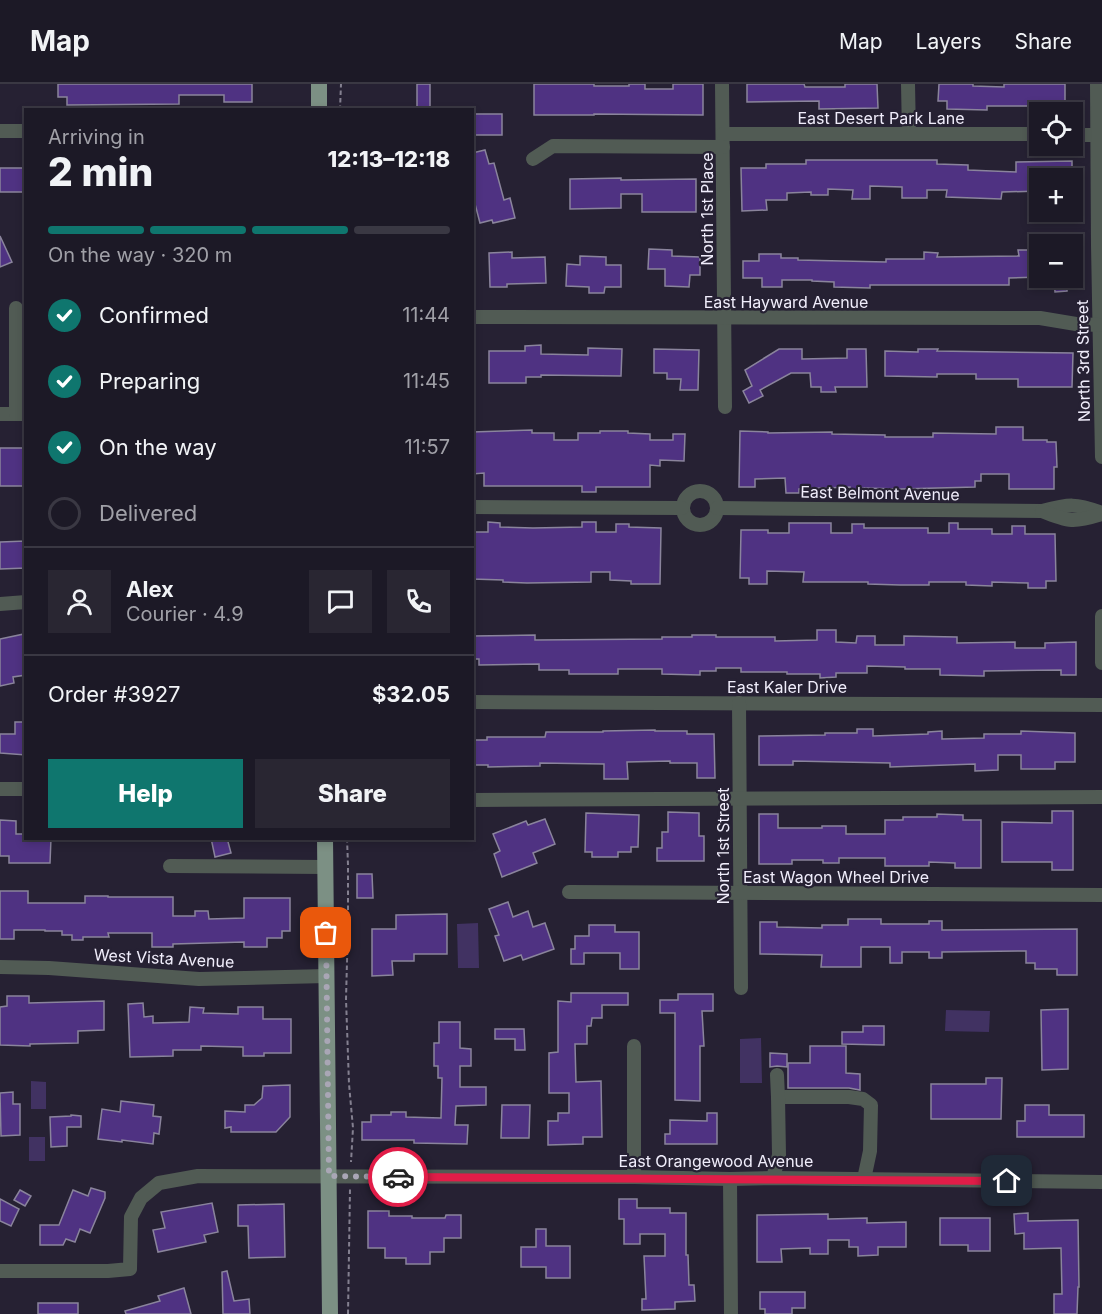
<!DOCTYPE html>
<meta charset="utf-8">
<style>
:root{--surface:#1c1926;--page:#292632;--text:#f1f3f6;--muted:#a0a0a7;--line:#3a3843;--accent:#0f766e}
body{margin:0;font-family:Inter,sans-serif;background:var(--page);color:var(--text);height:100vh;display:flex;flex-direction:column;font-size:22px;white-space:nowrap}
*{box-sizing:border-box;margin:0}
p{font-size:20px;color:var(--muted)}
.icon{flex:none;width:33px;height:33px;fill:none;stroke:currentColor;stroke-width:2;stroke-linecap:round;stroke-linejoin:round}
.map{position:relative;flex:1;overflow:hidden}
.side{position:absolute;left:24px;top:24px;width:450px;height:732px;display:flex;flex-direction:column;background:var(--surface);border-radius:0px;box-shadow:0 3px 9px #0003,0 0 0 2px var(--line)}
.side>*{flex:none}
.buttons{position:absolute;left:1029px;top:18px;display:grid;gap:12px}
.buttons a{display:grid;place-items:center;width:54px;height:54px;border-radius:0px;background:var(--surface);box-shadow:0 3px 9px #0003,0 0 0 2px var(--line);font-size:30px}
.pin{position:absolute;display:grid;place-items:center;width:51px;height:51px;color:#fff;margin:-26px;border-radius:12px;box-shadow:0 3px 9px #0006}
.courier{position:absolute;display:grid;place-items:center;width:60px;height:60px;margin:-30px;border:4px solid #e11d48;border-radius:50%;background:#fff;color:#222;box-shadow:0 2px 8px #0007}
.summary em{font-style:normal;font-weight:800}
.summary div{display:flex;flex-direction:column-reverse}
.summary{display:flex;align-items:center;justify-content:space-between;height:102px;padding:0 24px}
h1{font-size:39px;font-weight:800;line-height:45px}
.bar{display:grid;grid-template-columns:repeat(4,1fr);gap:9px 6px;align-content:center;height:72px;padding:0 24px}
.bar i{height:8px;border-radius:4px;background:var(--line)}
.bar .current{background:var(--accent)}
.bar p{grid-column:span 4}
.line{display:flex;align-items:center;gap:15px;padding:0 24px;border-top:2px solid var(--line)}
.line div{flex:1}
.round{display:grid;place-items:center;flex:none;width:63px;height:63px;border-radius:0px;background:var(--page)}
ol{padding:0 24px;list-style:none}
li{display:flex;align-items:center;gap:18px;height:66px}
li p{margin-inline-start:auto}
li .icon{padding:6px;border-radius:50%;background:var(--accent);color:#fff;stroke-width:4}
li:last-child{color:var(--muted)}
li i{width:33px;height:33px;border:3px solid var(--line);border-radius:50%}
.button{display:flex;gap:12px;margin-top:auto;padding:12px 24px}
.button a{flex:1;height:69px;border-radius:0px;background:var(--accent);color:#fff;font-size:24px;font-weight:800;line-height:69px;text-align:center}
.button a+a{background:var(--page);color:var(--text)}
header{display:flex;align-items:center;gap:36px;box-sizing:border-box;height:84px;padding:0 30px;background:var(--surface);border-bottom:2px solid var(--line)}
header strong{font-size:28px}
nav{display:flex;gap:33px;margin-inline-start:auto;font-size:21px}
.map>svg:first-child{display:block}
</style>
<header>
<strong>Map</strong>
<nav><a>Map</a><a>Layers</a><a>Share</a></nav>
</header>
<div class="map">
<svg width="1102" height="1230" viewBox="0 0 1102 1230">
<rect width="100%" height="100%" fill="#262133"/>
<g fill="#413262">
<path d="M478,839L479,884H458L457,840Z"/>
<path d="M946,926L990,927L989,948L945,947Z"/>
<path d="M761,954L762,999H740V955Z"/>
<path d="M31,997L46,998V1025H31Z"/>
<rect x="29" y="1053" width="16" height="24"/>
</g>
<g fill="#4f3282" stroke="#8a849c" stroke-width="1.5">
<path d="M58,0H252V18H224V11H179V20L67,21V13H58Z"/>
<rect x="417" y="0" width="13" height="26"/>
<path d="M534,0H594V2H629V0H645V5H673V0H703V31L594,30V31H534Z"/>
<path d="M747,0H804L805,3H845V0H877L878,24L819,25V17L747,18Z"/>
<path d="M939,0H973V2L1004,3V0H1065V22H987V26L947,25V17H938Z"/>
<rect x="472" y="30" width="30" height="21"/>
<path d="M485,66L489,80L494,79L504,116L510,114L515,134L493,139L492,136L480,139L474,116L472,117V69Z"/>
<path d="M806,76H937V80L968,81V86L1016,88V78L1072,77V94H1040V107L1002,108L1001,115L946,113L947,106H927V114H902V103L870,102V115H852L853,106L828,105V111H811V108L787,109V116H766L767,126L742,127L741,84H766V80H806Z"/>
<path d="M0,84H23V89H26V108H0Z"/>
<path d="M621,94V96L696,95V128H642V110H621V124L570,125V95Z"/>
<path d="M0,152L12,178L0,183Z"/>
<path d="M649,165L672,166V172L700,173V191H690L689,203L665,202V185H648Z"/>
<path d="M1018,166H1040V193L1009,194V201H870V204L834,203V198L812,197V196H782V203H762V194H743V177H759V170H781V174H798V176L886,178V175H924V168L938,169L937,173L1019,172Z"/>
<path d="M512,168V174L545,173L546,199L507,200V203H490L489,169Z"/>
<path d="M580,172L606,173V181H621V203H605L604,209H589V203L566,202L567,180L580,181Z"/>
<path d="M1054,194H1067V207L1055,208Z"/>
<path d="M541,261V270L588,271V264L622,265L621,292L541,291V293H526V299H489V267H525V262Z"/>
<path d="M654,265L699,266L698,306H680L681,295H667V289H654Z"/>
<path d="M779,265H802V275L847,274V265H866L867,303H835L836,308H821V303H811L810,289H791L760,306L763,312L749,319L743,307L752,302L745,286Z"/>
<path d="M918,265H938L937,267L1073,269L1072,303H1018V295H976V290H937V293L885,292V267L918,268Z"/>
<path d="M996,343H1023V356H1047V358H1056L1057,383H1054V405H1009V390H981V397H975V403L900,405L863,404V409H850V403L799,405V409H786L785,394L755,395V403H739L740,347L768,348V349L832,348V350L885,351V353H933V349L996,350Z"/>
<path d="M532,346V349H554V356H578V349H600V347H628V349L650,350V356H673V350H685L684,377L660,376V382L650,381V403H596V408H582V402H484V389L472,390V348Z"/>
<rect x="0" y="364" width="26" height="38"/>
<path d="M488,438L500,439V443L533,444L582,443V438H596V448H616V440H629V443L661,444L660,500H631V497L610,496V488H591V498L527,499L503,498V496L472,495V448H488Z"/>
<path d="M789,439H831V449H852V440H864V444H928V449H949V439H958V445H992V450H1012V442H1025V450H1055L1056,497H1046V504H1028V499L992,498V502L966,501V498H929V501H900L868,500V498H803L804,488L767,487V500H749V494H740L741,446H768V449H789Z"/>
<path d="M26,457V484L0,485V458Z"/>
<path d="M817,546H836V558L856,559L857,552H875V561H904V552L957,553V559L1015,558V564H1045V559L1076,558V591H1061V586L984,587V592L940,591V585H905V583L867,582V589H836V593L820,594V590H787V588H741V584H716V587H700V591L662,590V585H618V590H569V586H539V580L479,581V575H472V552L535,551V556L662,555V553H692V551H716V553H775V557L817,556Z"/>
<path d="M24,550L26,558V591L13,593L14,599L0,602V555Z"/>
<path d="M15,638H26V671L0,669V650H15Z"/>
<path d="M857,645H873V652L928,650V648L942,647V655L984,654V650H1021V647L1075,649V678H1055V685H1021V671H998V686L975,687V680L890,683V679L793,677V681H759V652L825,651V649H857Z"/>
<path d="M655,646V647H687V650H714L715,694H697V679H670V677L627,678L628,695H604V680L540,679V682L488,683V681H472V656H487V653H545L546,648H603V647Z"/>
<path d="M1052,727H1073V786H1052V778H1002V738L1052,739Z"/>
<path d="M668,728L699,729V752H704V777H657V764H662V748H668Z"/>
<path d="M586,729L639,731L638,763H631V768H618V773H592V768H585Z"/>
<path d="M759,730H778V744H822V742H846V750H885V736H903V733H937V730L963,731V736H981V784H955V779L929,778V782H885V774H839V779H823V776H792V780H759Z"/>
<path d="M545,735L555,760L533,769L537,779L502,793L494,770L500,767L493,750L526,737L528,741Z"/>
<path d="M0,736L16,737V750H26V754H51L50,779H9V772H0Z"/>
<path d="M211,754H227L231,769L215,773Z"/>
<path d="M357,790H372L373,814H357Z"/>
<path d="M0,807H28V819H85V812H108V813H173V832H195V827H208L209,835L244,834V814H290V847H282V854H267V863H244V858L173,860V863H152V849H108L109,853H83V856H72V851H62V847H45V846H14V855H0Z"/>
<path d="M508,818L513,833L528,827L533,843L545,839L554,865L523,876L521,871L504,877L495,852L499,851L489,825Z"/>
<path d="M447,830V870H414V877H392L393,891L372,892V845H396V831Z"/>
<path d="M848,835H881V840H929V837H942V846L1077,845V891H1057V885H1035V879H1026V867L942,868V874H929V868H902V879H890V863H861V883H821L822,871L760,870V838H777V843L822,844V841H848Z"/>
<path d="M589,841H615V848H639V885H620V869H584V880H571V865H575V852H589Z"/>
<path d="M571,909H628V921H602V934H592L591,942H587V960H575L576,998L601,997L602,1053H583V1060L548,1061V1037H558V1029H569V1009H549V969L558,968V917L571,918Z"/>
<path d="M678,910H713V927H702L704,962H700V1017L675,1016V929H660V916H678Z"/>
<path d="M7,912H29V919L104,917V946L78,947V959L30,960V962L0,961V923L7,922Z"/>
<path d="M143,919L144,933L153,932V939L189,938L190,923L204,924L203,929L238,930V923H263V935H291V969H264V972H243V963L201,962V966H173V972L130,973L128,920Z"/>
<path d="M1068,925V985L1042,986L1041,926Z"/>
<path d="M439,938H460V964L471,965V982H460V1003H486V1021L456,1022L455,1041H468L467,1060L414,1059V1056H362V1038H371V1031H391V1028H406V1033L441,1034L442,994H438V982H434V959H439Z"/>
<path d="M863,942H884V961L842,960V948H863Z"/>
<path d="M495,945H524L525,966H515V955H495Z"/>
<path d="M810,962H846V989L860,990V1006L849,1004H788V979H810Z"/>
<path d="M770,969L787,970V983L777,982L770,983Z"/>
<path d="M986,994H1002L1001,1035H931V1000H986Z"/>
<path d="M290,1001V1033L276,1048H231V1043L225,1044V1027L245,1028V1021H254L262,1014L263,1002Z"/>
<path d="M13,1008V1020H20V1051L1,1052L0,1009Z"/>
<path d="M121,1017L154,1021L153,1032L161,1033L159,1050L154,1049L153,1060L122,1056V1058L98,1055L102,1025L120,1028Z"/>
<path d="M502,1021H530L529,1054H501Z"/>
<path d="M1025,1021H1049V1031H1084V1053H1017V1037H1025Z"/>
<path d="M707,1029H717V1060H665V1050H670V1036L707,1037Z"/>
<path d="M71,1031L81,1032V1043H67V1062L51,1063L50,1033L71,1032Z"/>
<path d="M91,1104L105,1108V1114L90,1149L80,1145L75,1158L66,1155L63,1161H40V1141H59L73,1106L88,1112Z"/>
<path d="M20,1106L31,1112L25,1122L14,1116Z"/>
<path d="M0,1115L19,1125L11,1142L0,1137Z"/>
<path d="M619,1115H637V1124H670V1129H686V1171H688L689,1201H694L695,1217L675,1218V1225L642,1226V1215H646L644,1172H665V1150H640V1160H624V1135H619Z"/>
<path d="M212,1119L218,1148L204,1151L206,1158L158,1168L153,1146L165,1144L161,1128Z"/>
<path d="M284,1120L285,1173L249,1174L248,1142H238V1121Z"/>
<path d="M368,1127H389V1132H412V1134H445L446,1131H461V1154H444V1168H430V1180H406V1174H385V1164H368Z"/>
<path d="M1028,1129V1137L1078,1136L1079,1203H1078L1077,1230H1054V1210H1062L1061,1164L1024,1165V1149L1015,1150L1014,1130Z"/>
<path d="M828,1130V1135L867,1134V1139L906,1138V1163H878V1171L858,1172V1163H849V1156H828V1170H810V1164L781,1165L782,1178H757V1131Z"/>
<path d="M940,1134H990V1167H968V1161H940Z"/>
<path d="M536,1145H546V1162H570V1194H546V1183H521V1163H536Z"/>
<path d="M227,1187L234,1217L249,1215L250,1230H223L222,1188Z"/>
<path d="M184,1204L191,1230H126L125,1227L160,1217L158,1212Z"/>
<path d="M760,1208H805V1224H792V1230H765V1225H760Z"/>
<rect x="38" y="1219" width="40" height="11"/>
</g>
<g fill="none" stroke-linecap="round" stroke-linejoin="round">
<g stroke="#848090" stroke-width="2" stroke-dasharray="4.5 3" stroke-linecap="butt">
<path d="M340,26L341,0"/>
<path d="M347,754L348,781V840L346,915L349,1000L353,1044L351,1078"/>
<path d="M348,1230L350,1105"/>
</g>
<g stroke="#515b54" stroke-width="14">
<path d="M722,0L725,323"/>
<path d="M908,0L909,50"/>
<path d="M1097,0L1098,162L1102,373"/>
<path d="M0,47H26"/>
<path d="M723,50H1040"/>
<path d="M1072,51H1102"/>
<path d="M533,75L553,62L723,63"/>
<path d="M472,233L1040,234L1076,240L1099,241"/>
<path d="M0,330H26"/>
<path d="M16,330V224"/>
<circle cx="700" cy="424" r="17"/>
<path d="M472,423L682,424"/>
<path d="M717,424L1042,427C1069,420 1076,419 1102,429"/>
<path d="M1042,427C1069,438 1074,439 1102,430"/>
<path d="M0,520L26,518"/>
<path d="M1102,532V579"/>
<path d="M472,618L1102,621"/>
<path d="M739,619L741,904"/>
<path d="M0,705H26"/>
<path d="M472,716L1102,713"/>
<path d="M170,782L325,783"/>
<path d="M569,808L1102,811"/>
<path d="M0,883L49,884L199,895L327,892"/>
<path d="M634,962V1093"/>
<path d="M778,1013H849L863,1015L871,1021L870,1067L864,1095"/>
<path d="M773,1094L779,1071L778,1013L777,991"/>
<path d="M730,1095L731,1230"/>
<path d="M0,1187H108L130,1185L131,1133L141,1114L159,1099L198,1092L634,1093L730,1095L773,1094L1102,1098"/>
</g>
<g stroke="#7c9084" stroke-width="16">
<path d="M319,0V26"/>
<path d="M325,754L330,1230"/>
</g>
</g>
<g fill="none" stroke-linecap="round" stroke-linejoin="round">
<path stroke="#a9a6b5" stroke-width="6" stroke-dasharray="0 10.8" d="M326,849L329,1092L398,1093"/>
<path stroke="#e11d48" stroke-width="8" d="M398,1093C601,1093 804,1094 1007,1097"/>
</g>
<g text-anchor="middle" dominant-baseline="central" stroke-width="4.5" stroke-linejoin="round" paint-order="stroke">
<g font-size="16" fill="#f0edfb" stroke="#262133">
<text x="881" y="34">East Desert Park Lane</text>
<text transform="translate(707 125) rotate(-90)">North 1st Place</text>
<text x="786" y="218">East Hayward Avenue</text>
<text transform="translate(1083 277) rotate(-91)">North 3rd Street</text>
<text transform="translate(880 409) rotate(1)">East Belmont Avenue</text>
<text x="787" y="603">East Kaler Drive</text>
<text transform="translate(723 762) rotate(-90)">North 1st Street</text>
<text x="836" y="793">East Wagon Wheel Drive</text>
<text transform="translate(164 874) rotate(3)">West Vista Avenue</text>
<text x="716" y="1077">East Orangewood Avenue</text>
</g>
</g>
</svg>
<div class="buttons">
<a><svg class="icon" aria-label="locate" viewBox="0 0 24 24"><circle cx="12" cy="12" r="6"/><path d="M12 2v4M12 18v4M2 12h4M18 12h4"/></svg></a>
<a>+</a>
<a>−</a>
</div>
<div class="pin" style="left:326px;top:849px;background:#ea580c"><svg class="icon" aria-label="bag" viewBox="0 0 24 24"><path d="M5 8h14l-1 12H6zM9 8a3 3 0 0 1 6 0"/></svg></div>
<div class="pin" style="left:1007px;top:1097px;background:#1f2937"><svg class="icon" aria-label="home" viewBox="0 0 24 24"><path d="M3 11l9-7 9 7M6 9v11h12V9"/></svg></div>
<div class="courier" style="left:398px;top:1093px"><svg class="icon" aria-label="car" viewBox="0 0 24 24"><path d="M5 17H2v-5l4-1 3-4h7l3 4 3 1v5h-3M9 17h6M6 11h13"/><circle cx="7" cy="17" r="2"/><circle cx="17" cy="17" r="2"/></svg></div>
<section class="side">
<div class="summary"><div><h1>2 min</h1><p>Arriving in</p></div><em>12:13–12:18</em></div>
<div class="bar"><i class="current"></i><i class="current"></i><i class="current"></i><i></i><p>On the way · 320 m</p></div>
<ol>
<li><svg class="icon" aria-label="check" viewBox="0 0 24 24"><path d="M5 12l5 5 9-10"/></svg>Confirmed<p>11:44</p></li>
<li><svg class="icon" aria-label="check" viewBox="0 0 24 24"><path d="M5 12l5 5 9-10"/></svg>Preparing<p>11:45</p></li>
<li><svg class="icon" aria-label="check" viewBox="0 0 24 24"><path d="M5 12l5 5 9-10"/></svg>On the way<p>11:57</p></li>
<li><i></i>Delivered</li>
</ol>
<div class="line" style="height:108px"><a class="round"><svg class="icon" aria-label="person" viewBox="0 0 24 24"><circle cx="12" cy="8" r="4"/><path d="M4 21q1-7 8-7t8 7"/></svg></a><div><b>Alex</b><p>Courier · 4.9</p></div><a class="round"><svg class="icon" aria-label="chat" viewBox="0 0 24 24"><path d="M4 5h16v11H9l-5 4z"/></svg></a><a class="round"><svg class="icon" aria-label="phone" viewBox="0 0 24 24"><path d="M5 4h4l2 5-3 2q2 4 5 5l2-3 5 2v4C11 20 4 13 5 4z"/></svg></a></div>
<div class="line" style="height:78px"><div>Order #3927</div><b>$32.05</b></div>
<div class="button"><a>Help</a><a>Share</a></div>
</section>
</div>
